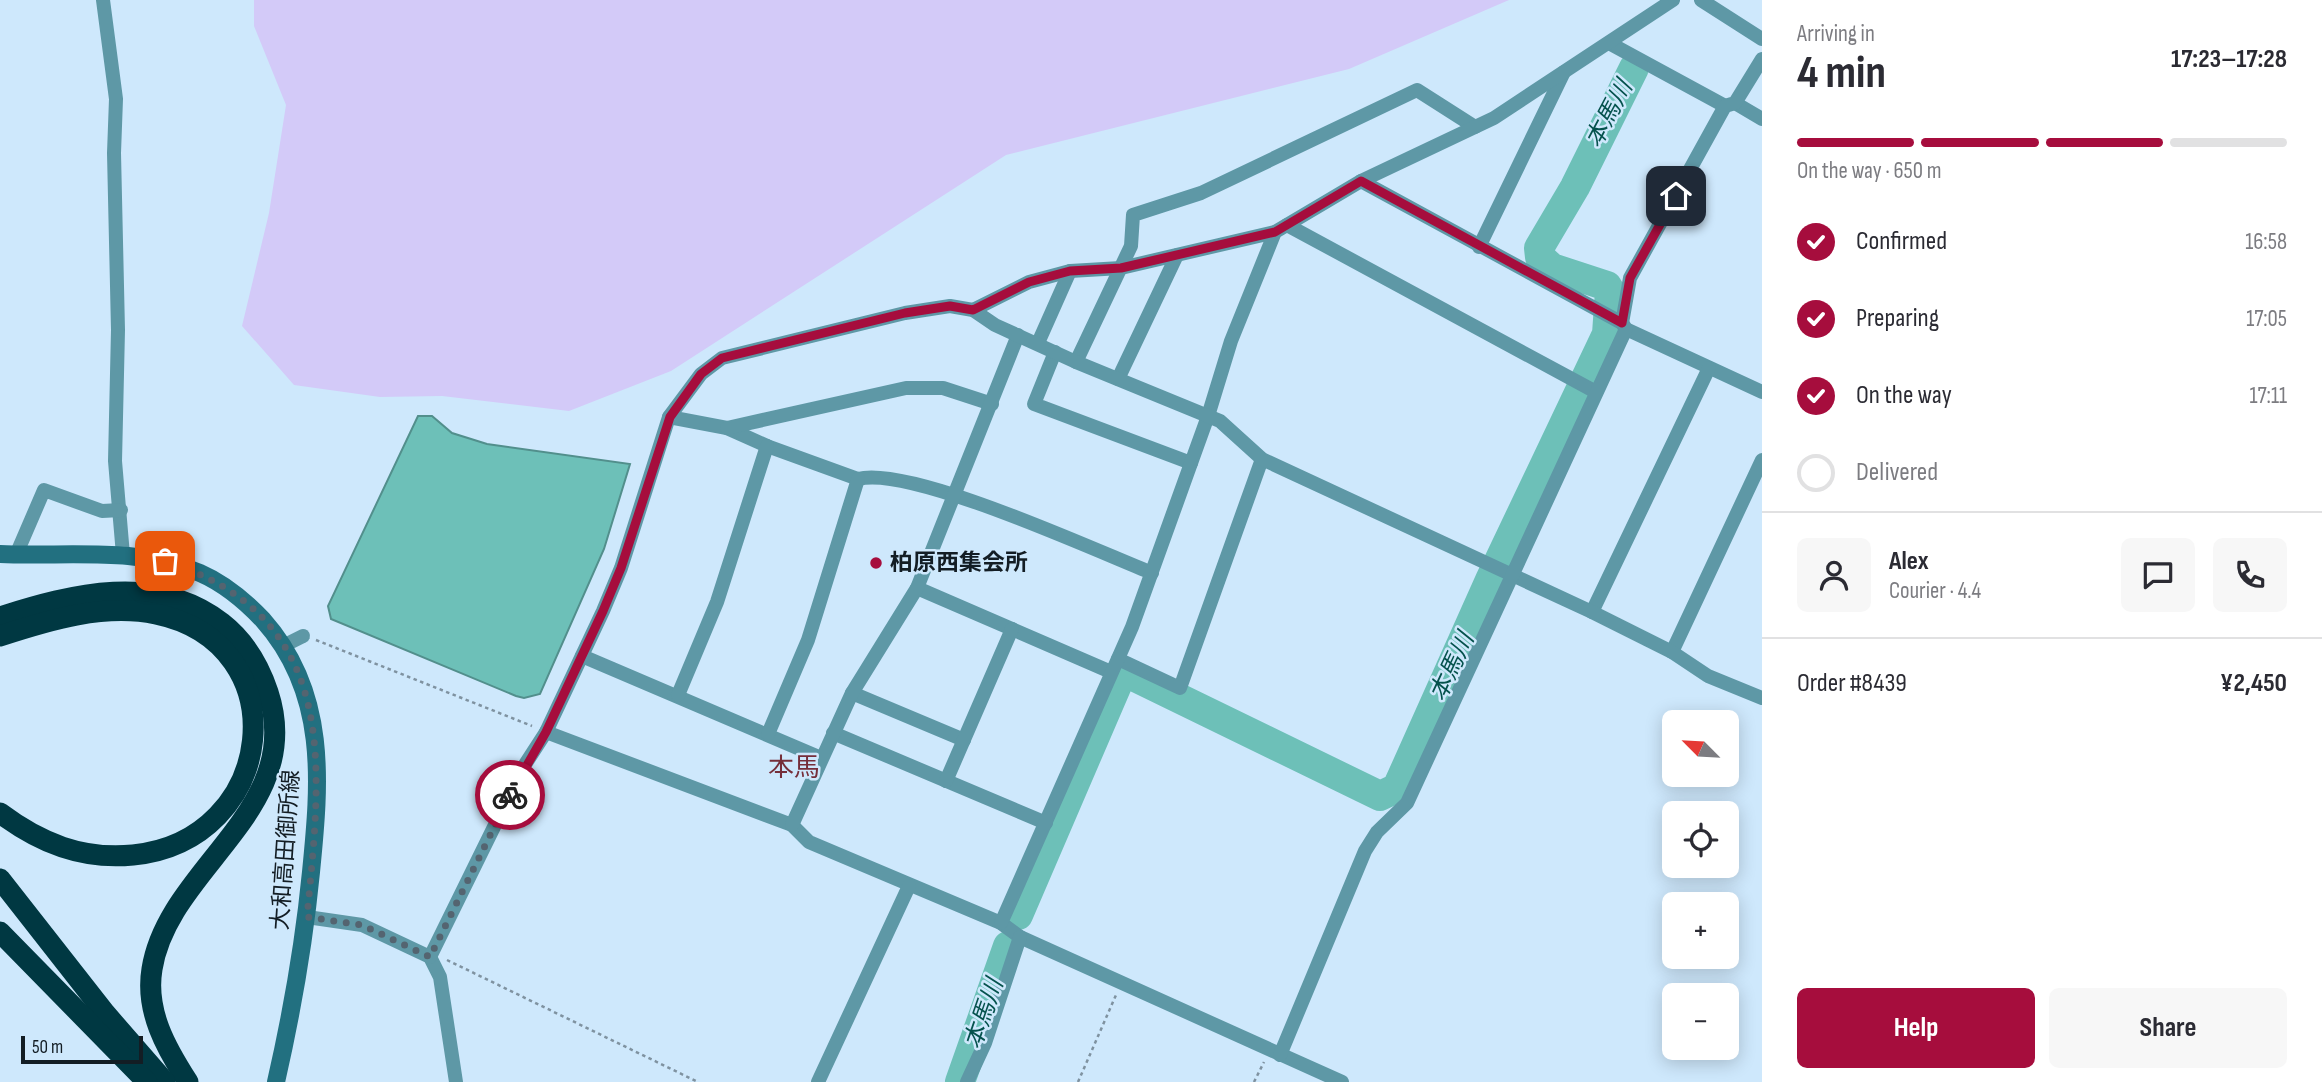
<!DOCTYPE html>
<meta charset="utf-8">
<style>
:root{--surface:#fff;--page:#f7f7f7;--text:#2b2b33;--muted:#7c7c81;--line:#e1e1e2;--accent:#a60d3d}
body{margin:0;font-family:"Sofia Sans Condensed","Noto Sans JP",sans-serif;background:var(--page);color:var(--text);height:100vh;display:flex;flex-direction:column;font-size:26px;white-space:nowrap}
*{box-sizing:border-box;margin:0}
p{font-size:23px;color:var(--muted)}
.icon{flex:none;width:38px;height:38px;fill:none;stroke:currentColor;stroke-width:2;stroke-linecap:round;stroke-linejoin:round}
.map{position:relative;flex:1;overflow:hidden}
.details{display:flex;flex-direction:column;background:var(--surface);width:560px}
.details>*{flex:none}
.needle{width:46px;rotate:294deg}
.buttons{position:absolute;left:1662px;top:710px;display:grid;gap:14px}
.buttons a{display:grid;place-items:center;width:77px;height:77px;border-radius:10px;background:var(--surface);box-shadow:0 4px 18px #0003;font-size:35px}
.scale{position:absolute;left:21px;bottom:18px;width:122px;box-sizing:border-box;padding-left:7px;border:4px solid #131d24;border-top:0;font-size:19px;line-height:24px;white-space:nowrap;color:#131d24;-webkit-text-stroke:5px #cee8fc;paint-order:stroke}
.pin{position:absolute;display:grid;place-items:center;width:60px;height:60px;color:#fff;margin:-30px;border-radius:14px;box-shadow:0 4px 10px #0006}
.courier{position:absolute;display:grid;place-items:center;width:70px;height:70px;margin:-35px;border:5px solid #a60d3d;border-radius:50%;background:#fff;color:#222;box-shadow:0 2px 9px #0007}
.summary em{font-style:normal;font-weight:700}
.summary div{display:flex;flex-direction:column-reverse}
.summary{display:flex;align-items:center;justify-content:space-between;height:119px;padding:0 35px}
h1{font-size:46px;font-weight:700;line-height:52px}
.bar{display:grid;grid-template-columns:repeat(4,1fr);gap:10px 7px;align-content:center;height:84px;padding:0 35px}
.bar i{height:9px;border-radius:5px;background:var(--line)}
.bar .on{background:var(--accent)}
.bar p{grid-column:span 4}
.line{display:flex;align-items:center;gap:18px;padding:0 35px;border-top:2px solid var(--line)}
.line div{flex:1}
.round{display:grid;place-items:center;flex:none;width:74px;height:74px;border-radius:10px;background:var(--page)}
ol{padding:0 35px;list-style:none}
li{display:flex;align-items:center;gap:21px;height:77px}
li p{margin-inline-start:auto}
li .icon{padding:7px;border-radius:50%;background:var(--accent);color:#fff;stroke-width:4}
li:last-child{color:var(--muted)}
li i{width:38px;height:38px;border:4px solid var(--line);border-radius:50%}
.button{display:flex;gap:14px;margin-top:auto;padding:14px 35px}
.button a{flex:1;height:80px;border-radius:10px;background:var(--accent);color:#fff;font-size:28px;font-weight:700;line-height:80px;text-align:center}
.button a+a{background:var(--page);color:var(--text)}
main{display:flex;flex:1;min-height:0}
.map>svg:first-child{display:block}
</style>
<main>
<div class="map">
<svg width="1762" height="1082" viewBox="0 0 1762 1082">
<rect width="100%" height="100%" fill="#cee8fc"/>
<path fill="#d3caf8" d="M254,0H1509L1349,69L1006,155L671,371L569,411L442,396L380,397L294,385L242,326L269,213L286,105L254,26Z"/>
<path fill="#6dc0b8" stroke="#528f8c" stroke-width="2" d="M418,416H432L452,433L487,444L630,464L604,549L540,694L524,698L516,696L331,619L328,606Z"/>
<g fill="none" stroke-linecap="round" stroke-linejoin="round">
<g stroke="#6dc0b8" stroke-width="30">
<path d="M1018,915L1123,671L1380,796L1397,788L1491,578L1607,334L1610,291L1607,286L1552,268L1540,257L1539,248L1575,187L1634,68"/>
<path d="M960,1082L1008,946"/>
</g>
<g stroke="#7f92a0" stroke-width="2.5" stroke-dasharray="3.5 3.5" stroke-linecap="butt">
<path d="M316,640L532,726"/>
<path d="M447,960L698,1082"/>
<path d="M1078,1082L1116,995"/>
<path d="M1254,1082L1264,1062"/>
</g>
<g stroke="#5e98a6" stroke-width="14">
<path d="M103,0L116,99L114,153L118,330L115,461L123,555"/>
<path d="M1701,0L1762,39"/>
<path d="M1609,43L1725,106"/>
<path d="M1735,103L1762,119"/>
<path d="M1361,181L1622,323L1626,329L1762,392"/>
<path d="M1287,225L1596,392"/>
<path d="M1479,247L1564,72"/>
<path d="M973,310L1029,282L1070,271L1121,268L1275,232"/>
<path d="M1622,323L1630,278L1725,106L1735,103L1762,59"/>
<path d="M1038,343L1070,271"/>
<path d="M1055,352L1034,404L1191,463"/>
<path d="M1076,362L1131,246L1133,215L1201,193L1417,90L1475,127"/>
<path d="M1118,379L1177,255"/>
<path d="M669,417L727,428L767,446L858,479C910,465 1094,550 1152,573"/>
<path d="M727,428L906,388H943L992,404"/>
<path d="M16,555L44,490L102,511L121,510"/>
<path d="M917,588L1111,672"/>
<path d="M1592,612L1709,368"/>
<path d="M285,645L303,636"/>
<path d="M1672,652L1762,460"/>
<path d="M582,656L821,758"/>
<path d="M1118,659L1180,688L1262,459"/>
<path d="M852,693L964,740"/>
<path d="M678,695L717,602L767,446"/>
<path d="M546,732L792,825L809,842L1001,923L1020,937L1342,1082"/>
<path d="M833,733L1046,823"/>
<path d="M768,734L808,640L858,479"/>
<path d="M946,781L1012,629"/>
<path d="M792,825L852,693L917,588L1018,335"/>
<path d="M307,917L362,925L430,957L440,977L456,1082"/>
<path d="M1001,923L1132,627L1208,416L1231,341L1275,232L1361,181L1494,118L1673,0"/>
<path d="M430,957L524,766L546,732L603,611L621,568L669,417L701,374L722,358L905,313L950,306L973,310L995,325L1076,362L1220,421L1262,459L1592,612L1672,652L1708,676L1762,698"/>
<path d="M1280,1055L1365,851L1377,832L1407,803L1626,329"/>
<path d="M818,1082L909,886"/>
<path d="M967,1082L985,1043L1020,937"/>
</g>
<path stroke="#227080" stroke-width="18" d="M0,554C66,557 137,546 200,573C223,583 246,602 263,620C328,693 320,782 311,872C304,944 292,1012 276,1082"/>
<g stroke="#003842" stroke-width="21">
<path d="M0,617C72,594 157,572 222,623C245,641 259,665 268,692C307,810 168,867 152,969C145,1011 166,1048 188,1082"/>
<path d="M0,636C49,620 105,603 156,614C300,644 277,841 133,855C82,860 40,843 0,813"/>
<path d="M0,879L105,1013L165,1082"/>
<path d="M0,932L147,1082"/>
</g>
</g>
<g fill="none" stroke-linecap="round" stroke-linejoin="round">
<path stroke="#546470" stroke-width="7" stroke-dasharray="0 12.6" d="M165,561C343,618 321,767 307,917L362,925L430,957L510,795"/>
<path stroke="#a60d3d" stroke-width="9" d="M510,795L546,732L603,611L621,568L670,417L701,374L722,358L905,313L950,306L973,310L1029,282L1070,271L1121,268L1275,232L1361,181L1622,323L1630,278L1676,196"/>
</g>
<circle fill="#a60d3d" stroke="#cee8fc" stroke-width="2.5" cx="876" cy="563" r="7"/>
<g text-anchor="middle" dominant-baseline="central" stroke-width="5" stroke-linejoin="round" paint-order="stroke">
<g font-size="23" font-weight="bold" fill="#131d24" stroke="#cee8fc" text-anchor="start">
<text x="890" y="563">柏原西集会所</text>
</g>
<g font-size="23" fill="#131d24" stroke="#cee8fc">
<text transform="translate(286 850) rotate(-86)">大和高田御所線</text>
</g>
<g font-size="24" font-style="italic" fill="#05524d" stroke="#cee8fc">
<text transform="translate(1609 114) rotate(-62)">本馬川</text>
<text transform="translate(1452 667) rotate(-65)">本馬川</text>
<text transform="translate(984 1014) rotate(-71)">本馬川</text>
</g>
<g font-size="26" fill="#752e3a" stroke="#cee8fc">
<text x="794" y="768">本馬</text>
</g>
</g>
</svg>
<div class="buttons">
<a><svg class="needle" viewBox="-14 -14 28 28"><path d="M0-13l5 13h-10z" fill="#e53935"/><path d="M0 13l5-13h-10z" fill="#7c7c81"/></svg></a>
<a><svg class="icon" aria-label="locate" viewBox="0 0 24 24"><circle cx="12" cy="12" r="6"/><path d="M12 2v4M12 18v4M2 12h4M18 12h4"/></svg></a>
<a>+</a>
<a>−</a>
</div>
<div class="scale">50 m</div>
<div class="pin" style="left:165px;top:561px;background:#ea580c"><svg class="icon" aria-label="bag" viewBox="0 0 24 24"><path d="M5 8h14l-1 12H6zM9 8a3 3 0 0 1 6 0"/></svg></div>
<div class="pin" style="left:1676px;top:196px;background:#1f2937"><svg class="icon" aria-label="home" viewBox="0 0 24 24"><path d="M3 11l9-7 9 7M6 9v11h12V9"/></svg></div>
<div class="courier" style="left:510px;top:795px"><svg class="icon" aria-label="bike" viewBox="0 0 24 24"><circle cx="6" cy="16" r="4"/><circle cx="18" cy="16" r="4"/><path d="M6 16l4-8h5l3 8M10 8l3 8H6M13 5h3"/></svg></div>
</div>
<section class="details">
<div class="summary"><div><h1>4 min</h1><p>Arriving in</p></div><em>17:23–17:28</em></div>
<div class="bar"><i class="on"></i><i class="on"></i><i class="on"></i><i></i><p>On the way · 650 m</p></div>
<ol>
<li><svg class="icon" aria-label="check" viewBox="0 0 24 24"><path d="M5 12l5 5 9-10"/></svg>Confirmed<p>16:58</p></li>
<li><svg class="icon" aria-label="check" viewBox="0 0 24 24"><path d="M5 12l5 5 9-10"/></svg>Preparing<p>17:05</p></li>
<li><svg class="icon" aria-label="check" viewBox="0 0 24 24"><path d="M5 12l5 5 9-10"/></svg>On the way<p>17:11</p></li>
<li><i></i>Delivered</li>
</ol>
<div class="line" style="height:126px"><a class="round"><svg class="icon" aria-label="person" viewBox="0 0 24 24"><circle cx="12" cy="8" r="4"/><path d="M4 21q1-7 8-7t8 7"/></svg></a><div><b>Alex</b><p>Courier · 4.4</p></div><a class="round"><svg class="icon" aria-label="chat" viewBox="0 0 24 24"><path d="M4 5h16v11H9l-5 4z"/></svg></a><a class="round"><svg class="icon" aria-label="phone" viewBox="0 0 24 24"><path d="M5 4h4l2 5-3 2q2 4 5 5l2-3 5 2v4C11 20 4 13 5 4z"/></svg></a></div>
<div class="line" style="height:91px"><div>Order #8439</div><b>¥2,450</b></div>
<div class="button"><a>Help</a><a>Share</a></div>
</section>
</main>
